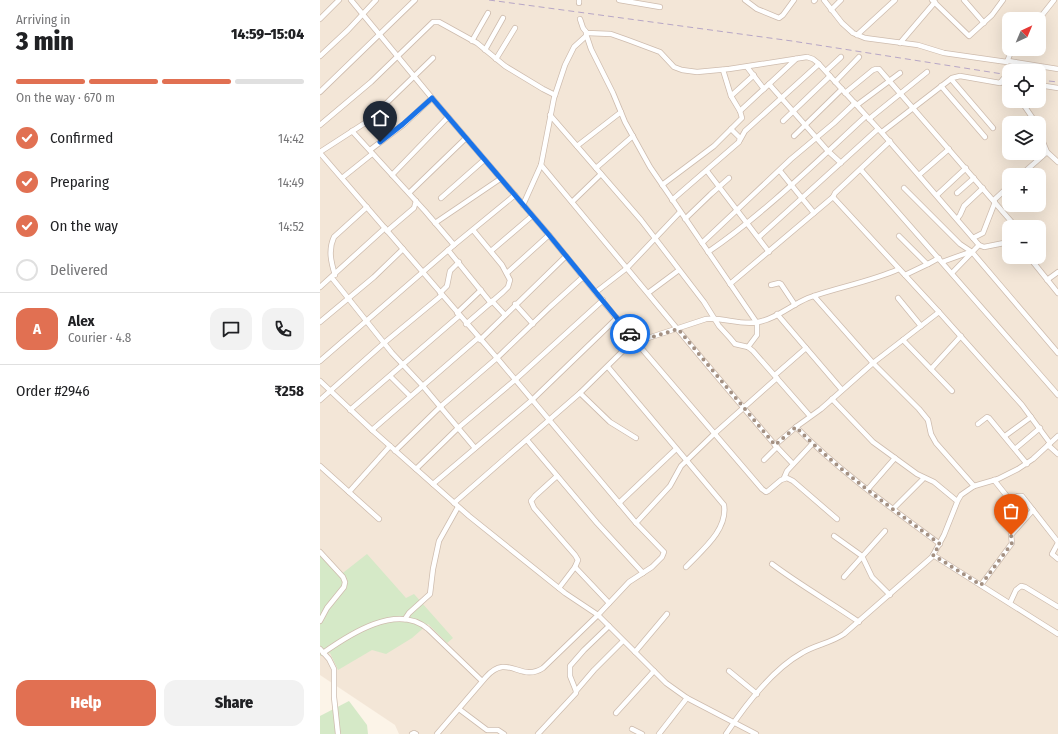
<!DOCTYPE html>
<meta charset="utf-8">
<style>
:root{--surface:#fff;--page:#f2f2f2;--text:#202124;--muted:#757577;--line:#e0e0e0;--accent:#e17052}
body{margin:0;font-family:"Fira Sans Condensed",sans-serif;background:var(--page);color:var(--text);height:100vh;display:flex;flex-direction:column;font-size:15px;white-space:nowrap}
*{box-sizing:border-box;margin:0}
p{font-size:13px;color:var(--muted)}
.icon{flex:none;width:22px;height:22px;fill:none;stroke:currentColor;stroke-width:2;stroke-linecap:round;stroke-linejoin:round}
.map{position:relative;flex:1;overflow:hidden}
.side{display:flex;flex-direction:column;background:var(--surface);width:320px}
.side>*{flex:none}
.needle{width:26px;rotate:44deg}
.controls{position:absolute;left:682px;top:12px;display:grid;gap:8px}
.controls a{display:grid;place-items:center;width:44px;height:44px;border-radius:8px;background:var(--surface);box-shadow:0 4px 16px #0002;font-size:20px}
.pin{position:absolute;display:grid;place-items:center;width:34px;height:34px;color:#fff;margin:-41px -17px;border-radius:50% 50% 50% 0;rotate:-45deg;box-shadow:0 0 4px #0007}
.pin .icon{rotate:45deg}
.courier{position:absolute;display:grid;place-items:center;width:40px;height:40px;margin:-20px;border:3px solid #1a73e8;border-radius:50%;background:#fff;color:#222;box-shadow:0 1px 5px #0007}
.overview em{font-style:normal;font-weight:800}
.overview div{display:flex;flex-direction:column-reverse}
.overview{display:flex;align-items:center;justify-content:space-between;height:68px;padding:0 16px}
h1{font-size:26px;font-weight:800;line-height:30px}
.bar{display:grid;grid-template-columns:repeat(4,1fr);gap:6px 4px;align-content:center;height:48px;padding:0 16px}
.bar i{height:5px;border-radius:3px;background:var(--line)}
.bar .active{background:var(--accent)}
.bar p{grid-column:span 4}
.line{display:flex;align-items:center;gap:10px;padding:0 16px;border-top:1px solid var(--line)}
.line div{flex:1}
.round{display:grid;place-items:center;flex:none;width:42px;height:42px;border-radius:12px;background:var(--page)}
ol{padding:0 16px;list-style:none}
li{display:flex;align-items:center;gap:12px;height:44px}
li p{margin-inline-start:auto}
li .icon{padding:4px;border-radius:50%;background:var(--accent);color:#fff;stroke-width:4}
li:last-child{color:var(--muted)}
li i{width:22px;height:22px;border:2px solid var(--line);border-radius:50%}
.cta{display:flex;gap:8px;margin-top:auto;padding:8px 16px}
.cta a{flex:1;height:46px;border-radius:12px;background:var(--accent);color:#fff;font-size:16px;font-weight:800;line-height:46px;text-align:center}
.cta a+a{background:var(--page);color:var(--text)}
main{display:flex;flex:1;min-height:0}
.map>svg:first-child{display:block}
</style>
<main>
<section class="side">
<div class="overview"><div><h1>3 min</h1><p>Arriving in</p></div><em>14:59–15:04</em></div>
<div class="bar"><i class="active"></i><i class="active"></i><i class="active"></i><i></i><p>On the way · 670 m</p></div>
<ol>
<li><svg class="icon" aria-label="check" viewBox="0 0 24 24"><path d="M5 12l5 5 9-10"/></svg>Confirmed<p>14:42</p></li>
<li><svg class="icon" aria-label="check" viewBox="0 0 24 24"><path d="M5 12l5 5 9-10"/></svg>Preparing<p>14:49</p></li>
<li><svg class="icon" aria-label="check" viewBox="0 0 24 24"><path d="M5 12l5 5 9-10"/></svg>On the way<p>14:52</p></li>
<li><i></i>Delivered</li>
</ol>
<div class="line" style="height:72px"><b class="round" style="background:var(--accent);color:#fff">A</b><div><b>Alex</b><p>Courier · 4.8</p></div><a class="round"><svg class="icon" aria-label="chat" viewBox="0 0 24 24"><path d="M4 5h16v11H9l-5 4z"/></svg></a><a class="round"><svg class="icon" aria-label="phone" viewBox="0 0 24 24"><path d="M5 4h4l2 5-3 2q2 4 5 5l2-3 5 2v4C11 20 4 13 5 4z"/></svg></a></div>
<div class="line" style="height:52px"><div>Order #2946</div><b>₹258</b></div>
<div class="cta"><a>Help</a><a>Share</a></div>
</section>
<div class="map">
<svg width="738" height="734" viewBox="0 0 738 734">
<rect width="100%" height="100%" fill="#fcf4e8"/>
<path fill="#f3e6d7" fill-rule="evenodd" d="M0,0H738V734H79L75,725L0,675ZM689,19H719V49H689ZM689,71H719V101H689ZM689,123H719V153H689ZM689,175H719V205H689ZM689,227H719V257H689Z"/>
<g fill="#d5e9c7">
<path d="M47,554L86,598L94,594L133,638L127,643L108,624L92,638L66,654L52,650L18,670L10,653L0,656V555L19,576Z"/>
<path d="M29,701L47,725L48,734H0V716Z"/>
</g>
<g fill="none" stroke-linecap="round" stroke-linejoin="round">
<defs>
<g id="minor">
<path d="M31,0L112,98L229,235L316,342L442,489L446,492L448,491L461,480L467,478L473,481L517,519"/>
<path d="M299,0L340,7"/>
<path d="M425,0L437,9L459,18L463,15L474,0"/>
<path d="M504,0L522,23L533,33L545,38L598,45L624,53L687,62L692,49"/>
<path d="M612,0L649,36L672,15L683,0"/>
<path d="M644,0L664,23"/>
<path d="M494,1L495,0"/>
<path d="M259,3V0"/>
<path d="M511,10L521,0"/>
<path d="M0,19L19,0"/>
<path d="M260,19L263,28L267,33L291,34L308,40L340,52L354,67L362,70L377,72L409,69L487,57L493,59L498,63L563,134L659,245L664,247L689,242"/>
<path d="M719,19L734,0"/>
<path d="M266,34L271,49L293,93L305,122L330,167L437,323V335L428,347"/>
<path d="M537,35L575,0"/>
<path d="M266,36L254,47L245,65L234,98L221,165L384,361L455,445L473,464"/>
<path d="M152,41L168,13"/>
<path d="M580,43L615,2"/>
<path d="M165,50L183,18"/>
<path d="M0,56L28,30L56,0"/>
<path d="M176,59L195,28"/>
<path d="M688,61L738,69"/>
<path d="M427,67L444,89"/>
<path d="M506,71L521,57"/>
<path d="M631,79L673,128"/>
<path d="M515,82L539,57"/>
<path d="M682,82L689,89"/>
<path d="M449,84L508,151L521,163"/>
<path d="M719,85L738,88"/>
<path d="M621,86L665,137"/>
<path d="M0,92L95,0"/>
<path d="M525,93L553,70L556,69H559L696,227"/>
<path d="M411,96L434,75"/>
<path d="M701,101L716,123"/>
<path d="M537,105L580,73"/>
<path d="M420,111L476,59"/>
<path d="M230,115L321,220L384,302L399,326L410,338L415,344L428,347L433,351L490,416"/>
<path d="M549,119L607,72"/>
<path d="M463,121L510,76"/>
<path d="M0,125L51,82L113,22H119L157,43L185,66L223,89L235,95"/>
<path d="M32,131L105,211L134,245"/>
<path d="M562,132L632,78L640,76L680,83L683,79L689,80"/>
<path d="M719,132L727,152L738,162"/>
<path d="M474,136L522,89"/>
<path d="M420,140L425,131L499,64"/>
<path d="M570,141L515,193L513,197L619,312L702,405L730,443"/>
<path d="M257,146L301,112"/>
<path d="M50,150L83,125L112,98"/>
<path d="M0,152L48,121L113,58"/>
<path d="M0,153L177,358L316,523L344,552L342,557L332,567L309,582L278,615L223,668C200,683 188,652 166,677L117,734"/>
<path d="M276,168L313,136"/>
<path d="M541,170L738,395"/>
<path d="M387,171L449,252"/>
<path d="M460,171L494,213"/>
<path d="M72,175L128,117"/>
<path d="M599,175L629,149"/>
<path d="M701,175L727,152"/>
<path d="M22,178L52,154"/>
<path d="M342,185L394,146L422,118L420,111L411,96L403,70"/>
<path d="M584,188L640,244L652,252L738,353"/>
<path d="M89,193L146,138"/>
<path d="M637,193L654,178"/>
<path d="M617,195L646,168"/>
<path d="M121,198L164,160"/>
<path d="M352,200L419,142L420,138L411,129"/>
<path d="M674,200L689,186"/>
<path d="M252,202L281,174"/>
<path d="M203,205L221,165"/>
<path d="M365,219L391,194L409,178"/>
<path d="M637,219L640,215L644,206L663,188"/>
<path d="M115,223L180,179"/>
<path d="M67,231L94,208L96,201"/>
<path d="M579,236L606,263L608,264L619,258"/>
<path d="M439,237L558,129"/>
<path d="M653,238L663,233L675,202"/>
<path d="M382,243L471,159L514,123L535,103"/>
<path d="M128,250L171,303"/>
<path d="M171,251L212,216"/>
<path d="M388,252C445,213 495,163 546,116"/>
<path d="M709,257L738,293"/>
<path d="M622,262L650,252"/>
<path d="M187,273L229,235"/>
<path d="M632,273L659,245"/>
<path d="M15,275C11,262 8,250 14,237L47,207"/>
<path d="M585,275L608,264"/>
<path d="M12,278L72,353L102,385L155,448"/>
<path d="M727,280L738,272"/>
<path d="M410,284L513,197"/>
<path d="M451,285L459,283L461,284L475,305"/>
<path d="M0,287L65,228"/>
<path d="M276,292L307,268L360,212"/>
<path d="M120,293L127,286L130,271L139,262"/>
<path d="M328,293L359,270"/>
<path d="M494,296L553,363L599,409L608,420L611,434L616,443L654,486"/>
<path d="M578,298L601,326"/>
<path d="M172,301L185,315"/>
<path d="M195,304L213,324"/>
<path d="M137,313L161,290"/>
<path d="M457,314L522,390"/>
<path d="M0,322L54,277L83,249"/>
<path d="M146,324L183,292L188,287L190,280L182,265L153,230"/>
<path d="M160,340L246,256"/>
<path d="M583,340L632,391"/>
<path d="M316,342L386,319C404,317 421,326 438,322C456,319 471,305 488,298C518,287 550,282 579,269"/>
<path d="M0,361L134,245L195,195"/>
<path d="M288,367L404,505C408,530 382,550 366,567"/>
<path d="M611,369L641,336"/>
<path d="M455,375L486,348"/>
<path d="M70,376L90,396"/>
<path d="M0,381L52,430L149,516L245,593L278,615L346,683L367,698L436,734"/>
<path d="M260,393L290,422L316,438"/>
<path d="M512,399L553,442L597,474L614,482L637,501"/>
<path d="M0,400L64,343L122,295"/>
<path d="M30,410L139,316"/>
<path d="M658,424L667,417L669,418L707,464"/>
<path d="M476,427C519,471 570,507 620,544"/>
<path d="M52,430L158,338"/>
<path d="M685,436L711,417"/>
<path d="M207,440L277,523L323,573"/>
<path d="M455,445L476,427L501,409L553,363L619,312"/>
<path d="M728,445L738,454"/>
<path d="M695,449L720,428"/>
<path d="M75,451L120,407L177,358L230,307L263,277"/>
<path d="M444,460L457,447"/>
<path d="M0,466L59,519"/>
<path d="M96,469L138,428L195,380L283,300"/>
<path d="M237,476L215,496L211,501L214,508L255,555L258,560L255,567L239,588"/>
<path d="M464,478L467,471L492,444"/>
<path d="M674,480L690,500L698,496H702L738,542"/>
<path d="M113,484L212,400L297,318"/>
<path d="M548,489L575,458"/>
<path d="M29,492L70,446"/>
<path d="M134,503L260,393L314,340"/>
<path d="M299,503L356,449"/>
<path d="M573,509L604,478"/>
<path d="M316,523L350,486L361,466L394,434L457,378"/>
<path d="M514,536L542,556L552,577L570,595"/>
<path d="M738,543L732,554L738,559"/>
<path d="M0,552L23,577L25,582L24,587L7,608L0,621"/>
<path d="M613,555L738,634"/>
<path d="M452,564C480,585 510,602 539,622"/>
<path d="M255,567L289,603"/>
<path d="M524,577L565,531"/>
<path d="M661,585L692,543L691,535L713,510"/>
<path d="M690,603L696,590L701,586L705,587L738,607"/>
<path d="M85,619L89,613L110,594L113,569L119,541L138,507"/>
<path d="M0,649L9,659L14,669V697L18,734"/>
<path d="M315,652L347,614"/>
<path d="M3,653C30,634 77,603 108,629L162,681"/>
<path d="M409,671L437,694"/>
<path d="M256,691L274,670L303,641"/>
<path d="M139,709L167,730H178L184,734"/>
<path d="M296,713L334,671"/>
<path d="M312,729L322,734"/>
<path d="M92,734L94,733L96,734"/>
<path d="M218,734L256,693V691L250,676V666L264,650L289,626"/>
<path d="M339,734L367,698"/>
<path d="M406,734C424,707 453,669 482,653C495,645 511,643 524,634L612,557L624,535L638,500L641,495L654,486L678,479L698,469L713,459L738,436"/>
</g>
</defs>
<use href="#minor" stroke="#cebcae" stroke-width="6"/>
<use href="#minor" stroke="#fff" stroke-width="4.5"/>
<g stroke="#b7a6c6" stroke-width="1" stroke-dasharray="6 4" stroke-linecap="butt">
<path d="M169,0L472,41L689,75"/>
<path d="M719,80L738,82"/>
</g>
</g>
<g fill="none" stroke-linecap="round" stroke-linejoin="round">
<path stroke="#a49183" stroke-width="4" stroke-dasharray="0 7.2" d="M310,334L316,342L358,329L455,445L476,427C519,471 570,507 620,544L613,555L661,585L692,543L691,535"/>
<path stroke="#1a73e8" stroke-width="5" d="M60,142L83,124L112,98L229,235L310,334"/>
</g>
</svg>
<div class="controls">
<a><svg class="needle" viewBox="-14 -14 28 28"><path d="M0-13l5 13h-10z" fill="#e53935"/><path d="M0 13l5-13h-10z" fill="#757577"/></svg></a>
<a><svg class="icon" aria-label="locate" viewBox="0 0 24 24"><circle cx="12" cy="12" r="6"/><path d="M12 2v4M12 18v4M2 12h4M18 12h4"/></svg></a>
<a><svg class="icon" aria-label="layers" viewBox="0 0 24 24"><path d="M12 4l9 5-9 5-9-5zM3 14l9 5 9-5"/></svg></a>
<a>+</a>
<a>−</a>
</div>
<div class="pin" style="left:691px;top:535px;background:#ea580c"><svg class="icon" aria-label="bag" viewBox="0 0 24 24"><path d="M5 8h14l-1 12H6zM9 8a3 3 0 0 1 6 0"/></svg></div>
<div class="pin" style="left:60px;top:142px;background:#1f2937"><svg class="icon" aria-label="home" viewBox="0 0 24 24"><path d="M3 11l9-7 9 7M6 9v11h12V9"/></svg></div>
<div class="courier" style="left:310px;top:334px"><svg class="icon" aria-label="car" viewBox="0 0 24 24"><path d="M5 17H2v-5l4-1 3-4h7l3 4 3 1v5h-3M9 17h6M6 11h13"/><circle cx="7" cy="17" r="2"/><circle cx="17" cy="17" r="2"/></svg></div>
</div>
</main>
